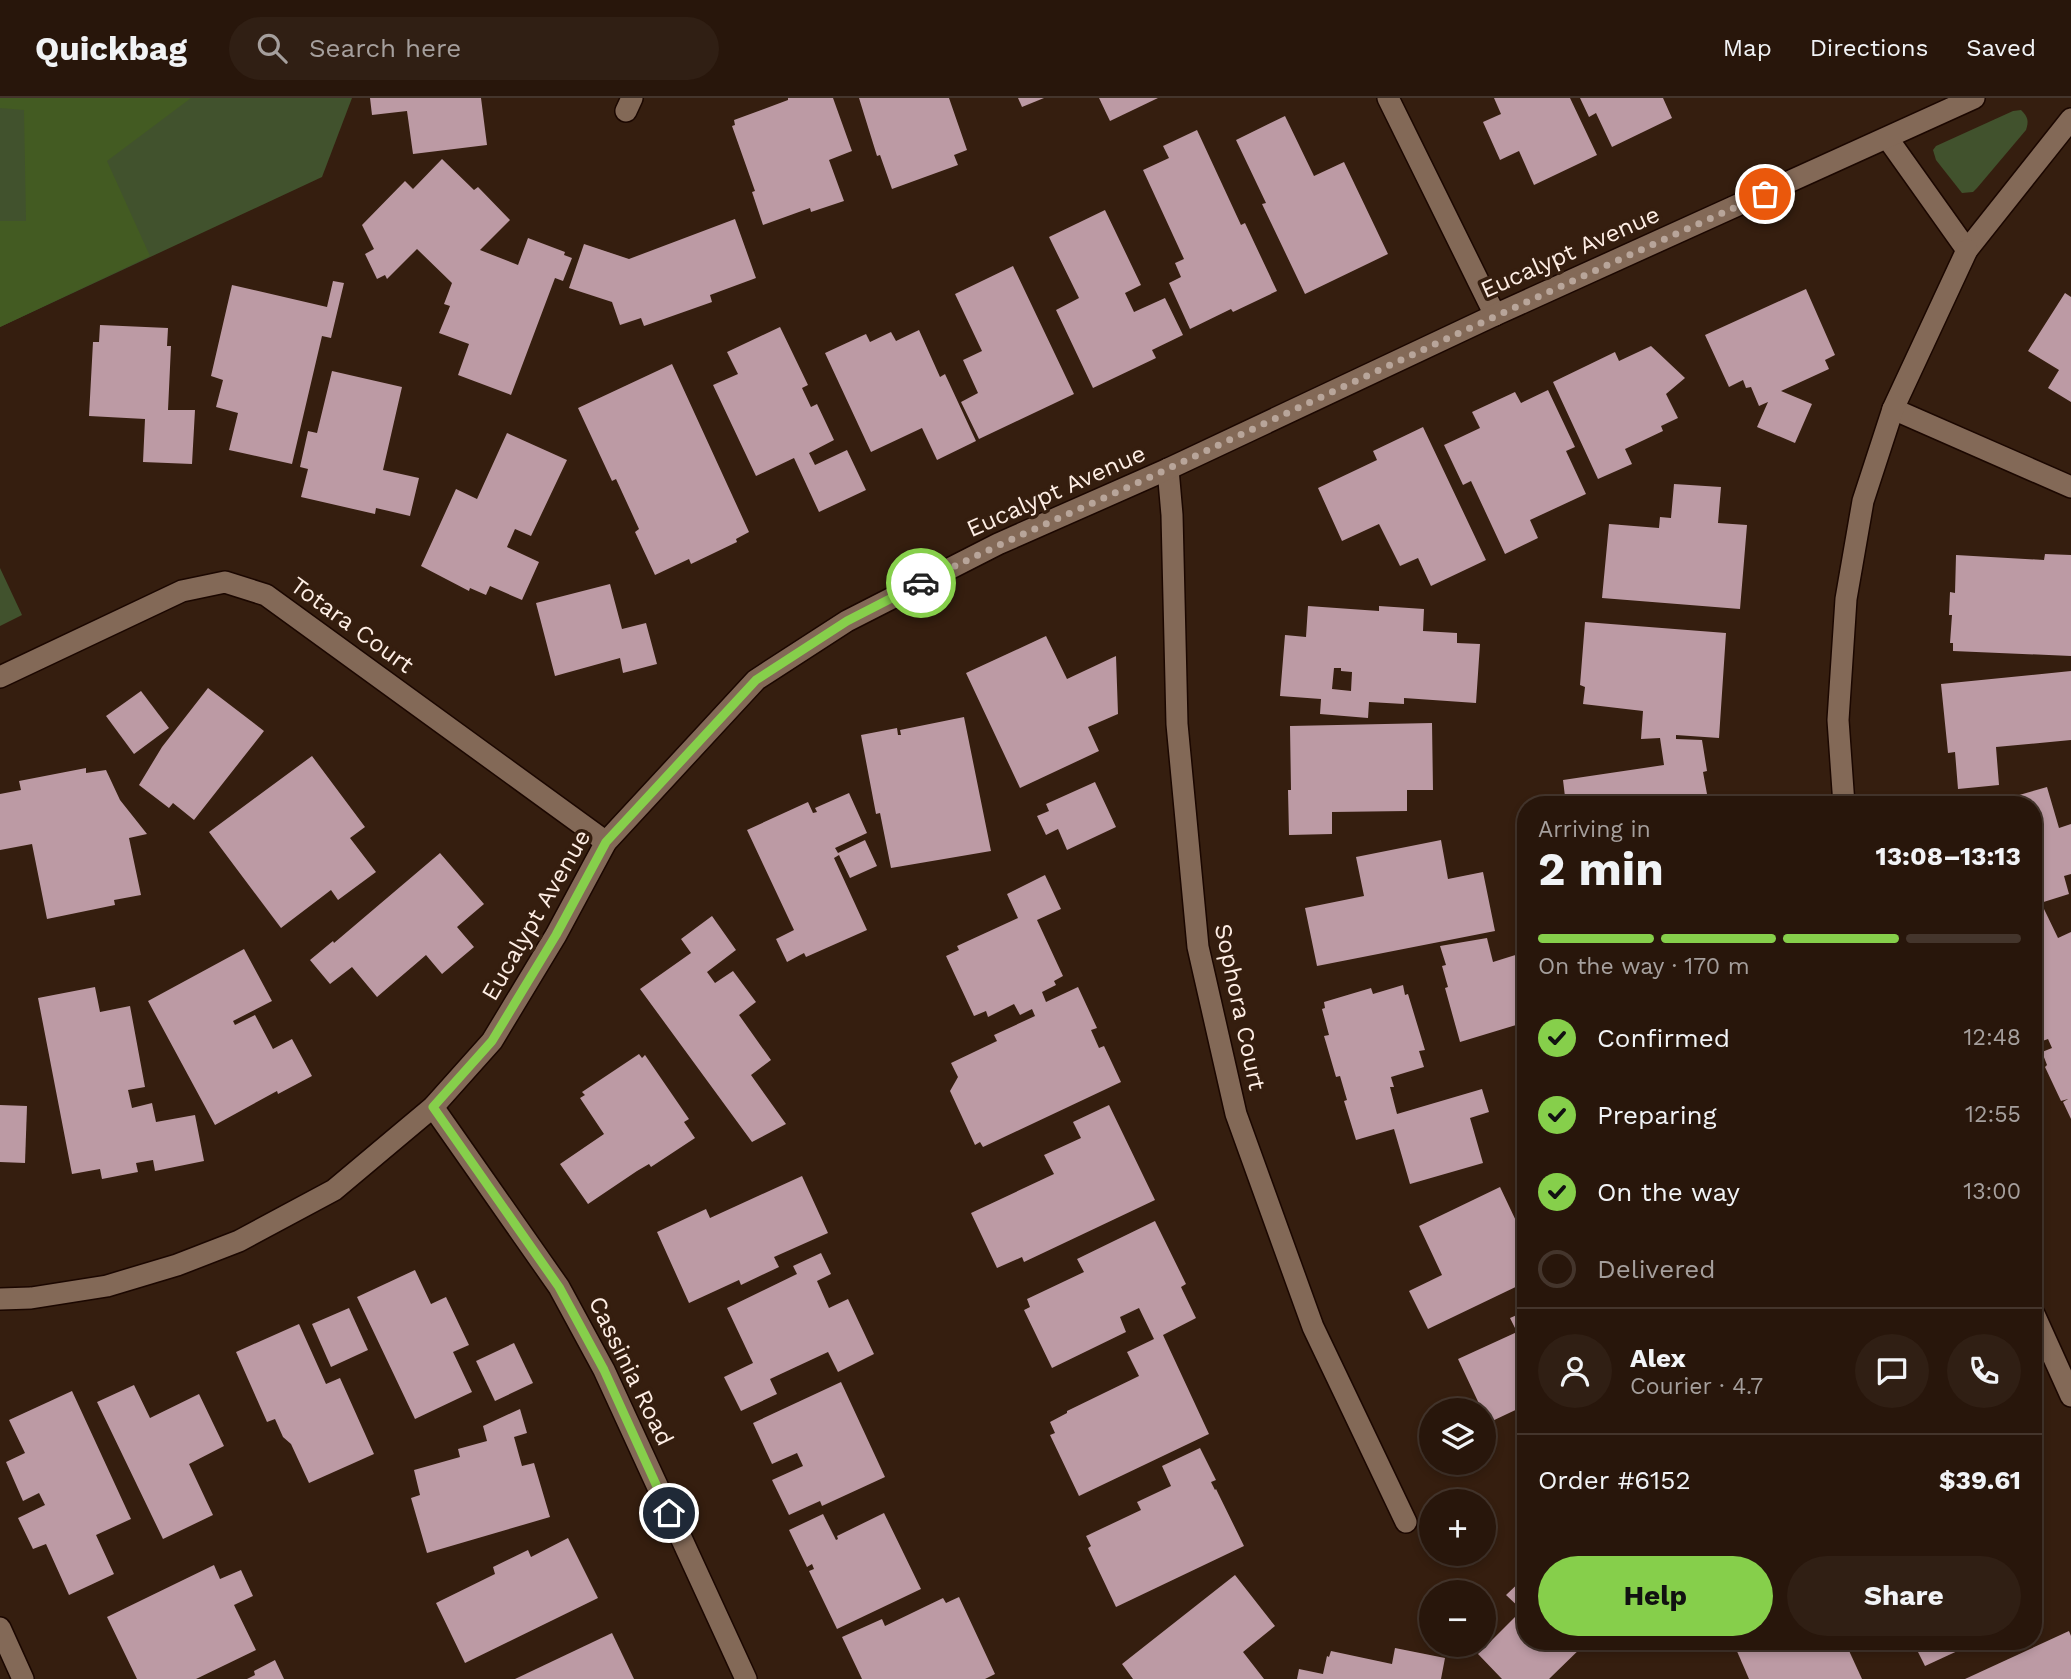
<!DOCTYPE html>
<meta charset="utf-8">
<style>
:root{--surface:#28160b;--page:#301f14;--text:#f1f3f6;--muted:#a59f9d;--line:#44352c;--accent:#86cf4b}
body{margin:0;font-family:"Work Sans",sans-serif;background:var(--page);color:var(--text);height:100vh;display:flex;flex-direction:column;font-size:26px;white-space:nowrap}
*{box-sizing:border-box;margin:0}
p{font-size:23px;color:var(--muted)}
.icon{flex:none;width:38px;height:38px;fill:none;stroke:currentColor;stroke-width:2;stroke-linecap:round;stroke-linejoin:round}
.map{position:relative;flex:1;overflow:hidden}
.sheet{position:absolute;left:1517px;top:698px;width:525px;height:854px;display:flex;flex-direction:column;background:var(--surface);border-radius:28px;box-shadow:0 4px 10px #0003,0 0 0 2px var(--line)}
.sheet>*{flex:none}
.fabs{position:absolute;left:1419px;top:1300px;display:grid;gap:14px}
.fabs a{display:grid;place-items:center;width:77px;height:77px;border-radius:50%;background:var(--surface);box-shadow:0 4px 10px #0003,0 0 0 2px var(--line);font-size:35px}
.pin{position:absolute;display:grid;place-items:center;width:60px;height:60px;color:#fff;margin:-30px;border:4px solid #fff;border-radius:50%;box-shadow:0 2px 7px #0007}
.courier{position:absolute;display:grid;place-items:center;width:70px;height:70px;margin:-35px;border:5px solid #86cf4b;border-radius:50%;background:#fff;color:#222;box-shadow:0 2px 9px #0007}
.summary em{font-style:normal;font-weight:700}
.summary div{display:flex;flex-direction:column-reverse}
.summary{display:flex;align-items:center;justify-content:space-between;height:119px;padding:0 21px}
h1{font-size:46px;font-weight:700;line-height:52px}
.bar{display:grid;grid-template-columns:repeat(4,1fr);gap:10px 7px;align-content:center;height:84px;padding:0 21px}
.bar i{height:9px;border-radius:5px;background:var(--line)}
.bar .on{background:var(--accent)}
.bar p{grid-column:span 4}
.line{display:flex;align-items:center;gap:18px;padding:0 21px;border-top:2px solid var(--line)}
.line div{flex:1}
.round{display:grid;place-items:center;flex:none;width:74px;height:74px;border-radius:37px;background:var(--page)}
ol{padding:0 21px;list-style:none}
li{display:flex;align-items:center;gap:21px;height:77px}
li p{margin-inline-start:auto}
li .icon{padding:7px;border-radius:50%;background:var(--accent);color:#111;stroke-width:4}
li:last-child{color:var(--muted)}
li i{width:38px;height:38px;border:4px solid var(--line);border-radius:50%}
.button{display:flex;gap:14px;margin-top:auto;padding:14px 21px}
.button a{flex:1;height:80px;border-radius:42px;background:var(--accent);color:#111;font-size:28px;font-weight:700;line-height:80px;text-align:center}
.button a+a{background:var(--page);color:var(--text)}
header{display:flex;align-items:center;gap:42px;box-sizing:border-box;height:98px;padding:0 35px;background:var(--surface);border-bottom:2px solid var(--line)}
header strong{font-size:33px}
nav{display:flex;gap:38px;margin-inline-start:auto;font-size:24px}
.search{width:490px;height:63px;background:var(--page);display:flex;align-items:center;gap:18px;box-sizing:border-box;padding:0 24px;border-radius:38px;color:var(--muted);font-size:26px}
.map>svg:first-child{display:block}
</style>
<header>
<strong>Quickbag</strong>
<div class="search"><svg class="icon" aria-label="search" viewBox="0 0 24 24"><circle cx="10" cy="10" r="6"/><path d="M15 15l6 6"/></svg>Search here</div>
<nav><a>Map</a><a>Directions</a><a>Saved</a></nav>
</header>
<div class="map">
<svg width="2071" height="1581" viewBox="0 0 2071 1581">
<rect width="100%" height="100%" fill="#351e0f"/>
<g fill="#41522d">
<path d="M0,0H352L322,79L0,229Z"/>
<path d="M2021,12C2028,19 2029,23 2026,32L1977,90L1973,94L1962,95L1936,62L1933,52L1936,48L2013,13Z"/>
<path d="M0,470L22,517L0,528Z"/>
</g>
<path fill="#435b22" d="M0,0H191L107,63L150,158L0,229V123H26L24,12L0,10Z"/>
<g fill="#bc9aa4" fill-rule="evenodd">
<path d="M370,0H481L487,47L413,56L407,13L372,17Z"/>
<path d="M788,0H833L852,53L829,62L844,103L811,114L810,110L763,127L752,94L755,93L732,28L735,27L734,22L788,2Z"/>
<path d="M859,0H949L967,52L954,57L958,67L892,91L880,57L877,58Z"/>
<path d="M1018,0H1044L1022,9Z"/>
<path d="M1099,0H1158L1110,23Z"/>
<path d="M1494,0H1570L1597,57L1534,87L1519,53L1500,62L1483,24L1501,16Z"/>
<path d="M1580,0H1663L1672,20L1612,49L1596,15L1589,19Z"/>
<path d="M1285,18L1314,78L1344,64L1388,156L1305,196L1262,106L1266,105L1236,42Z"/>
<path d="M1197,32L1241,127L1245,125L1277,193L1233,214L1231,211L1190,231L1169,185L1181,179L1175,165L1184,161L1143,72L1169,60L1163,48Z"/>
<path d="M442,61L474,92L478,89L510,122L480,152L518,167L528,140L565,154L564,157L572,160L563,183L555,180L511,297L458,277L469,246L439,235L450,208L444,206L452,185L417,151L387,181L385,177L377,181L365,156L374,151L362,127L405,83L413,91Z"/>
<path d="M1105,112L1141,187L1125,195L1134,214L1165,200L1183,237L1152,252L1156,260L1093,290L1056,212L1079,200L1049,139Z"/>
<path d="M735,121L756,180L710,197L712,204L644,228L641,220L620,227L612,204L569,190L584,146L629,161Z"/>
<path d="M1013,168L1074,296L979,341L961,304L978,295L963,262L982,253L955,196Z"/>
<path d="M333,183L344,185L331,240L322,238L292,366L229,352L238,315L216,309L223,282L211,278L232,187L327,209Z"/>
<path d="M1806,191L1835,257L1825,262L1829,271L1781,293L1812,306L1795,345L1757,329L1768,304L1759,308L1751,289L1746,290L1743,282L1729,289L1705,237Z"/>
<path d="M2065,195L2071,199V304L2048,290L2059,272L2028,253Z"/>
<path d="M100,227L168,230L167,248H171L168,312H195L192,366L143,364L145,321L89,318L93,244H99Z"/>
<path d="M780,229L808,287L802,290L811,309L817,306L834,342L809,355L815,367L847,352L866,392L819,414L794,360L756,378L713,287L738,276L727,254Z"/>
<path d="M919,232L940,279L945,276L976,343L937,362L922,330L871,354L825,255L866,236L870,244L891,234L896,243Z"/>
<path d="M1651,248L1685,280L1666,296L1678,320L1661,328L1663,333L1625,351L1632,366L1598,381L1553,284L1615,254L1619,263Z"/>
<path d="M672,266L749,434L736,441L737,444L691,466L689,461L655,477L635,434L639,431L616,381L612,383L578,310Z"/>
<path d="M332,273L402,289L383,372L419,380L410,418L376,410L375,416L301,399L308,371L300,369L308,333L317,335Z"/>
<path d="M1548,292L1575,349L1566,353L1586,396L1530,422L1538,440L1505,456L1471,383L1463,387L1444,347L1480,330L1472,314L1515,294L1521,305Z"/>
<path d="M1423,329L1486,462L1431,488L1418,460L1400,468L1379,426L1342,443L1318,390L1377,362L1373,353Z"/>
<path d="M507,335L567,362L531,438L515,431L507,449L539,464L522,502L490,488L486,497L470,490L469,493L421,468L456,391L477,401Z"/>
<path d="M1674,386L1721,389L1718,425L1747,427L1740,511L1602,500L1609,426L1659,430L1660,419L1671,420Z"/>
<path d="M2045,456L2071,457V558L1953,553V545H1950L1952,517H1949L1950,494L1955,495L1956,457L2044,462Z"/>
<path d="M610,486L622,531L646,525L657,566L623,575L620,560L555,578L536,505Z"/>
<path d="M1308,508L1379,513V508L1424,511L1423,533L1457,535V545L1480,546L1476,605L1404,600V606L1369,604L1368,620L1320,616L1321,601L1280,598L1285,537L1306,539ZM1334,570H1341V573L1352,574L1351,593L1332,591Z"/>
<path d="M1585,524L1726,535L1719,640L1676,637V641L1702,642L1707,673L1703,674L1709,707H1566L1563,682L1664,667L1660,640L1641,641L1643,613L1583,606L1585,589L1580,587Z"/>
<path d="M1046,538L1067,581L1116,558L1118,616L1088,629L1099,653L1020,690L966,575Z"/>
<path d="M2071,573V642L1996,649L1999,687L1958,691L1955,654L1948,655L1941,586Z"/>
<path d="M208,590L264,633L194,722L173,705L169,710L139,687L162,649Z"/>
<path d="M141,593L169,630L134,656L106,618Z"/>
<path d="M964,619L991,753L891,770L880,715L876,716L861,637L897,630L898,637H901L900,632Z"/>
<path d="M1432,625L1433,692H1407V713L1332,714V736L1289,737L1288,692H1291L1290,628Z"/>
<path d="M312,658L365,729L350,740L376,774L338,802L331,792L281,830L209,734Z"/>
<path d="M86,670V675L106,672L120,702L147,736L129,740L141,797L114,802L115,807L47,821L32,746L0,752V696L21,692L19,683Z"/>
<path d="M1095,684L1116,729L1067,752L1058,731L1046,737L1037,718L1049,713L1046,706Z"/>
<path d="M2047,689L2059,730L2071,726V776L2064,778L2069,796L2034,807V707L1988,706Z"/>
<path d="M849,695L867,735L835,750L838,755L865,742L877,768L850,780L839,757L834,760L867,832L806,859L804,855L787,864L776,841L794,832L747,732L808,704L813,715L817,714L815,710Z"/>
<path d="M1441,742L1448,781L1483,774L1495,833L1317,868L1305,810L1364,798L1356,759Z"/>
<path d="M440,755L484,806L457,829L474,849L442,876L426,857L377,899L352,869L330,886L310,862L333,843L334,845Z"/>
<path d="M1045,777L1061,811L1037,822L1063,878L1054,883L1056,887L1042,894L1046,904L1078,889L1097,930L1091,932L1099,950L1104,948L1121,984L983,1049L980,1044L975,1047L950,993L958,979L951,965L997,943L994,937L1035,918L1032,911L1020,917L1014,906L988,919L986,913L974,918L946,858L959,852L957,848L1018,820L1007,796Z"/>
<path d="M2044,811L2058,840L2071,834V1021L2063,1004L2068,1001L2061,1003L2045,969L2047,967L2042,954L2052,950L2048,941L2034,946V816Z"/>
<path d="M712,818L736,852L707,874L715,885L733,873L756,904L739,917L771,962L751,977L786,1026L752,1044L640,891L691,855L681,841Z"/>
<path d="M1487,840L1493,864L1525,854L1526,924L1460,944L1445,890L1448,889L1442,868L1446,867L1440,848Z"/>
<path d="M244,851L272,903L233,923L235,927L255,917L273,951L292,941L312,978L278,996L277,993L215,1027L148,903Z"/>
<path d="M1403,887L1405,897L1408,896L1425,952L1419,953L1424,969L1391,979L1394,989H1390L1397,1016L1482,991L1489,1014L1470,1020L1483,1065L1410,1086L1394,1031L1356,1042L1344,1003L1347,1002L1340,978L1336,979L1324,938L1329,937L1322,911L1325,910L1324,904L1371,890L1373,896Z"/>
<path d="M95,889L100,914L130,908L145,989L128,992L132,1010L152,1005L156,1024L195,1017L204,1063L155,1073L153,1062L136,1065L138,1074L102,1081L100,1071L72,1076L38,900Z"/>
<path d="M639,956L642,960L645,957L689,1021L684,1024L695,1040L651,1069L649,1066L637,1073L588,1106L560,1066L604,1036L580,1000L585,997L582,994Z"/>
<path d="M0,1007L27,1008L25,1065L0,1064Z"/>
<path d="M1109,1007L1155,1102L1024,1164L1022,1159L997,1170L971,1115L1054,1076L1044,1057L1081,1040L1073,1024Z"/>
<path d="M802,1078L828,1135L774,1159L779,1169L741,1187L739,1182L689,1205L657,1134L706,1111L710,1120Z"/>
<path d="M1500,1089L1517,1125L1526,1120V1184L1428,1231L1409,1193L1442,1177L1419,1128Z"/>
<path d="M1155,1123L1186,1186L1181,1189L1196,1220L1163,1237L1209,1336L1079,1398L1050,1337L1055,1335L1050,1324L1067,1315V1313L1139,1278L1127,1254L1154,1241L1139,1210L1120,1219L1126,1234L1052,1270L1024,1212L1030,1209L1027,1201L1084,1174L1077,1161Z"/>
<path d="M821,1155L831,1176L817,1183L829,1210L848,1201L874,1256L838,1274L828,1254L770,1281L777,1296L741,1313L724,1279L753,1265L727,1210L797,1176L793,1168Z"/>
<path d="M415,1172L431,1206L446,1199L469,1247L453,1254L472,1294L415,1321L357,1199Z"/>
<path d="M349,1210L368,1252L331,1269L312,1226Z"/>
<path d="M1526,1213V1307L1488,1325L1484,1312H1482L1458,1261L1517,1234L1510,1220Z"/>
<path d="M299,1226L326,1286L340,1280L374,1356L309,1385L291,1346L283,1339L275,1321L267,1324L236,1254Z"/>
<path d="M514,1245L533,1285L495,1303L476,1263Z"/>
<path d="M841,1284L885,1379L822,1408L820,1403L789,1417L772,1382L803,1368L797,1355L772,1366L753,1325Z"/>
<path d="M134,1287L150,1320L199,1296L224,1348L189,1366L213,1417L163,1441L97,1304Z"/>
<path d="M72,1293L131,1421L96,1437L114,1476L69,1497L46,1446L33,1451L18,1420L45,1407L39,1395L23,1403L6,1364L25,1355L9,1322Z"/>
<path d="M520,1311L527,1335L514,1339L522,1368L534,1365L550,1419L427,1455L411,1400L420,1397L414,1372L460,1359L458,1351L487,1343L483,1328Z"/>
<path d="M1200,1350L1216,1382L1211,1384L1215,1392L1216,1391L1244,1448L1116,1509L1088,1450L1091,1448L1086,1438L1141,1412L1137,1404L1171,1388L1162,1368Z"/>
<path d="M884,1415L921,1491L837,1531L809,1473L814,1471L812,1466L807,1469L789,1432L823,1416L836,1442L838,1441L837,1438Z"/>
<path d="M568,1440L598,1500L465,1565L436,1505L495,1476L493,1469L528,1452L531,1459Z"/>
<path d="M214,1467L220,1481L241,1472L253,1498L234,1507L256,1552L196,1581H137L107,1519Z"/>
<path d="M1235,1477L1275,1528L1243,1554L1264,1581H1133L1122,1566Z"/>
<path d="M1526,1478V1544H1587L1549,1581H1502L1478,1556L1522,1512L1506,1497Z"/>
<path d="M959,1499L995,1576L985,1581H862L842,1539L882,1521L885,1528L943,1500L946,1505Z"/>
<path d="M2069,1533L2071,1538V1581H1965Z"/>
<path d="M612,1535L634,1581H515Z"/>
<path d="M1733,1544H1845L1862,1581H1749Z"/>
<path d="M1913,1544H1977L1925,1568Z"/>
<path d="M1395,1550L1445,1560L1441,1581H1297L1299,1571L1323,1576L1327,1558L1329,1559L1331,1553L1392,1566Z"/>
<path d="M275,1562L284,1581H247L255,1577L254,1573Z"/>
</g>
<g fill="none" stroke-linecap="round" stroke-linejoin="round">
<defs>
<g id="street">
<path d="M1388,0L1495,217"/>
<path d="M626,13L632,0"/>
<path d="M1888,41L1967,152L2071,21"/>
<path d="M1893,311L2071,389"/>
<path d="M1168,371L1172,417L1177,626L1198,849L1236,1016L1313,1229L1406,1424"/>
<path d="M0,579L182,493L225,484L266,497L606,744"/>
<path d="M1844,707L1838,622L1846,501L1863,403L1893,311L1967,152"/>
<path d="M433,1009L559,1189L604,1272L746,1581"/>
<path d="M0,1201L31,1200L107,1188L177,1167L239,1143L334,1092L433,1009L492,943L556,837L606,744L756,582L847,523L998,446L1168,371L1495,217L1974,0"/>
<path d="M2034,1216L2071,1298"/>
<path d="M0,1530L23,1581"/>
</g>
</defs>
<use href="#street" stroke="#1b0700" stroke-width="24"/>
<use href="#street" stroke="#836957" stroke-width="21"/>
</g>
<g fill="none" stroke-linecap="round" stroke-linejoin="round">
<path stroke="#b8a59a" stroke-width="7" stroke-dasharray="0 12.6" d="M921,485C1005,442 1091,407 1176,367C1372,275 1568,184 1765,96"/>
<path stroke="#86cf4b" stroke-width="9" d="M669,1415L604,1272L559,1189L433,1009L492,943L556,837L606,744L756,582L847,523L921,485"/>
</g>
<g text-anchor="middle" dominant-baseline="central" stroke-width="7" stroke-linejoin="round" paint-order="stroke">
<g font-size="24" fill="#feeee5" stroke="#351e0f">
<text transform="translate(1570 154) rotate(-24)">Eucalypt Avenue</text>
<text transform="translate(1056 393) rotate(-24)">Eucalypt Avenue</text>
<text transform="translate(352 527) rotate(36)">Totara Court</text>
<text transform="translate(536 817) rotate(-60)">Eucalypt Avenue</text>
<text transform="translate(1240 909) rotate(78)">Sophora Court</text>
<text transform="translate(631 1273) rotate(64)">Cassinia Road</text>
</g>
</g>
</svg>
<div class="fabs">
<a><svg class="icon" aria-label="layers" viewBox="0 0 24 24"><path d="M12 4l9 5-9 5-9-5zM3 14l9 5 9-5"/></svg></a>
<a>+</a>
<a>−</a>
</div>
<div class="pin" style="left:1765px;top:96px;background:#ea580c"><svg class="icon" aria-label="bag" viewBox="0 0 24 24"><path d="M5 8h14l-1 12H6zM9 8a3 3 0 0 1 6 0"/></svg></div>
<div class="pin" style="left:669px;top:1415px;background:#1f2937"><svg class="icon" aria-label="home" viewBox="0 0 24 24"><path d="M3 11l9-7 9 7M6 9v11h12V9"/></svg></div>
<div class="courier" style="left:921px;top:485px"><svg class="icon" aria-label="car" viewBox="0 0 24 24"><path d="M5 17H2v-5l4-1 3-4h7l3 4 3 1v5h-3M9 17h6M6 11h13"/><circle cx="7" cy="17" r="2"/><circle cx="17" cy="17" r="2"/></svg></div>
<section class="sheet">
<div class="summary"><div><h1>2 min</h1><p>Arriving in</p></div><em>13:08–13:13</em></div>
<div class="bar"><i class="on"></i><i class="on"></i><i class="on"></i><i></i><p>On the way · 170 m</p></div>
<ol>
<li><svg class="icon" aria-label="check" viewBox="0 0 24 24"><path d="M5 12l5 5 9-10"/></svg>Confirmed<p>12:48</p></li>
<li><svg class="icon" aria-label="check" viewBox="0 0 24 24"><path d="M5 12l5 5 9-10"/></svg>Preparing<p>12:55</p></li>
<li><svg class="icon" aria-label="check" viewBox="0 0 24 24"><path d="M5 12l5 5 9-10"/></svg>On the way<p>13:00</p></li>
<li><i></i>Delivered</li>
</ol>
<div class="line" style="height:126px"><a class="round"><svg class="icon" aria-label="person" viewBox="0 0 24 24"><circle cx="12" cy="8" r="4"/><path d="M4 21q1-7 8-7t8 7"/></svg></a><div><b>Alex</b><p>Courier · 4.7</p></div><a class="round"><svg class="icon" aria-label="chat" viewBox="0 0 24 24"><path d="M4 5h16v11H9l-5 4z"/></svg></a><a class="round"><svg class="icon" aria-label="phone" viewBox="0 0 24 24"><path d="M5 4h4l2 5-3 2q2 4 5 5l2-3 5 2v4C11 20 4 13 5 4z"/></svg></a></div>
<div class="line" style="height:91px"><div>Order #6152</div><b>$39.61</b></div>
<div class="button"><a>Help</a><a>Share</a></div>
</section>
</div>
